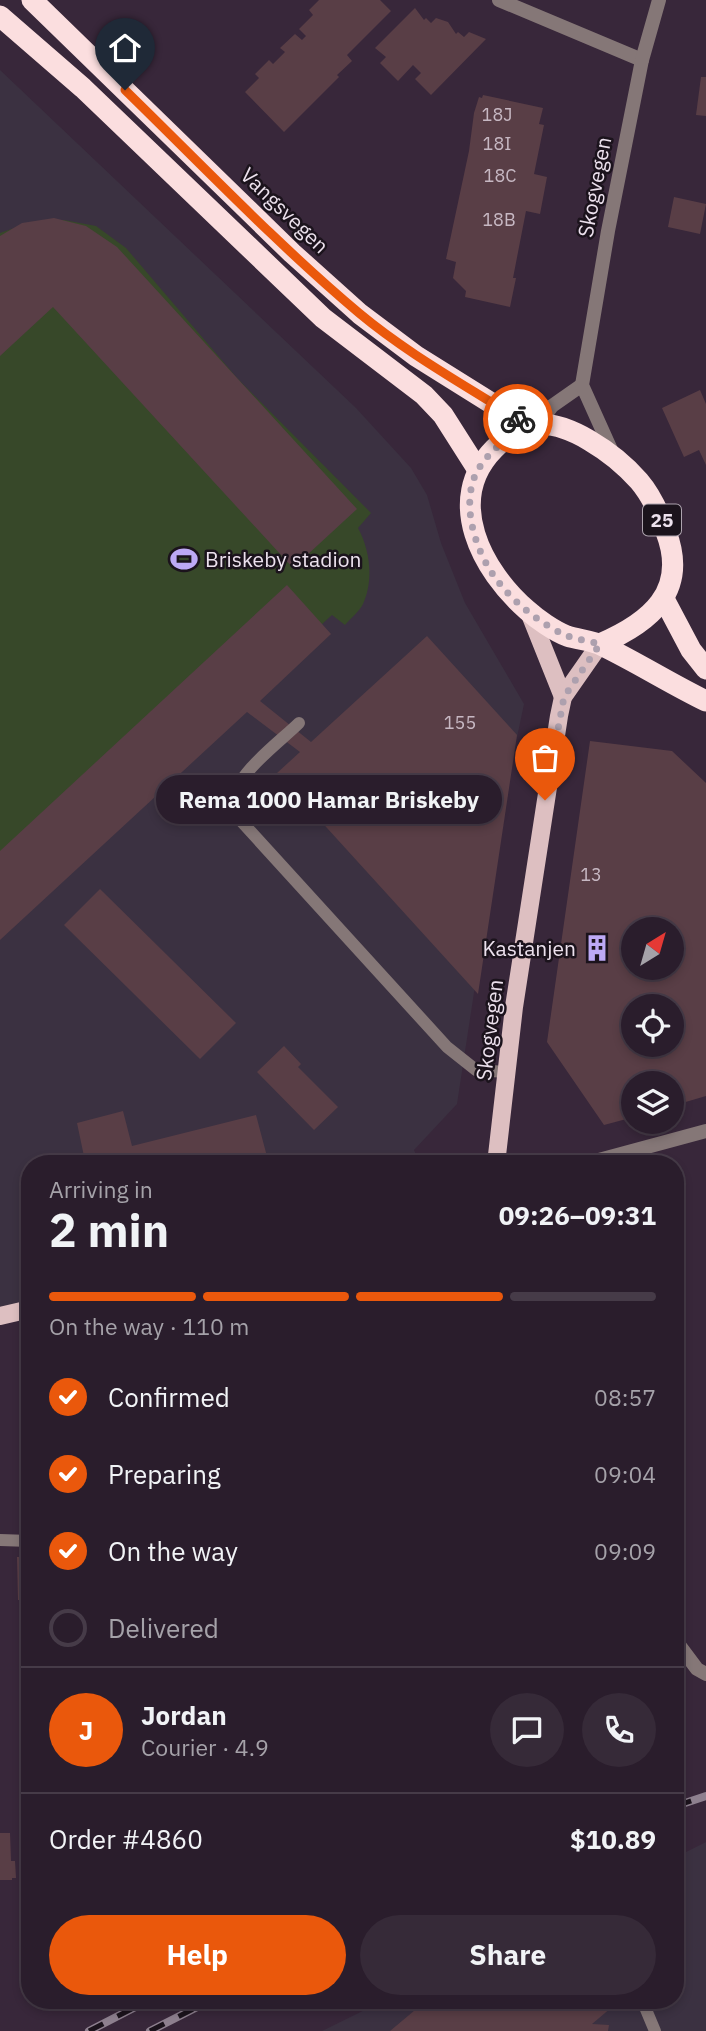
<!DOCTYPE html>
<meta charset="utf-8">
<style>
:root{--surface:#2a1d2c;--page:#362a38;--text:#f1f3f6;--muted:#a5a2a9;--line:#463b48;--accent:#ea580c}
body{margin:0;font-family:"IBM Plex Sans",sans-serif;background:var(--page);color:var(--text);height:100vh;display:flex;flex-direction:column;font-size:26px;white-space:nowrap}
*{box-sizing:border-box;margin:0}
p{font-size:23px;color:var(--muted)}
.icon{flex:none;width:38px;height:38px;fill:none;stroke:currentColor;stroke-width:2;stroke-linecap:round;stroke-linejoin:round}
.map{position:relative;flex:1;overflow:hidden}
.sheet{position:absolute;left:21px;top:1155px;width:663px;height:854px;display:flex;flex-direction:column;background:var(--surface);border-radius:28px;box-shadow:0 4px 10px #0003,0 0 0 2px var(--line)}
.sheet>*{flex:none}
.needle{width:46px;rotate:37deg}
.tools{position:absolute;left:621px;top:917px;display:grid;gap:14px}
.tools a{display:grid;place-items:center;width:63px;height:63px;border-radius:50%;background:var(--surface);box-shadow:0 4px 10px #0003,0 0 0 2px var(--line);font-size:35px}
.pin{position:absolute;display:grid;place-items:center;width:60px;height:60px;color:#fff;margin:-72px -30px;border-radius:50% 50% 50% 0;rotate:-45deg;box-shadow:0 0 7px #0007}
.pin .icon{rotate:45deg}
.courier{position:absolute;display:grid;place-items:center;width:70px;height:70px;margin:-35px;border:5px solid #ea580c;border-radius:50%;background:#fff;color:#222;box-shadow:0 2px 9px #0007}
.bubble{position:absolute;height:49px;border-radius:24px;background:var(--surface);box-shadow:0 4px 10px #0003,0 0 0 2px var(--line);font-size:23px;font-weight:700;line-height:49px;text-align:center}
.summary em{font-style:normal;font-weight:700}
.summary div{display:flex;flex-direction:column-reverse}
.summary{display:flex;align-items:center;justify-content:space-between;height:119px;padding:0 28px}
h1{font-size:46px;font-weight:700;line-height:52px}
.bar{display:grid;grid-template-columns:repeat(4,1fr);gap:10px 7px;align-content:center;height:84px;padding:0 28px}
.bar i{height:9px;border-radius:5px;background:var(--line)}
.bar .active{background:var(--accent)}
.bar p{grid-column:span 4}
.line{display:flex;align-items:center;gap:18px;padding:0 28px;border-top:2px solid var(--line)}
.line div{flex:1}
.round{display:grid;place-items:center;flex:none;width:74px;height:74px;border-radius:37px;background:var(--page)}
ol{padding:0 28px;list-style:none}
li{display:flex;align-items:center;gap:21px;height:77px}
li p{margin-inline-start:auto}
li .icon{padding:7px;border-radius:50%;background:var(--accent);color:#fff;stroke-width:4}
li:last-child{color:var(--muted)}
li i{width:38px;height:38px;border:4px solid var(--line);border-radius:50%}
.primary-button{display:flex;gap:14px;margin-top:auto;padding:14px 28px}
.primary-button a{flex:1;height:80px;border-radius:42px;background:var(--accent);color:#fff;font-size:28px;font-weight:700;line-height:80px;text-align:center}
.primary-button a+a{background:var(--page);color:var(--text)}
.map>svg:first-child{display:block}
</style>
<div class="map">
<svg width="706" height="2031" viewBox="0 0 706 2031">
<rect width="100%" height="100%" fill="#38273a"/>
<g fill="#3b3141">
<path d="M0,70L356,408L411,468L427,495L441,543L465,603L524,704L502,809L457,1104L414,1150L420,1164H30V1317L0,1320Z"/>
<path d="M706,1842V2031H322L385,2000H676V1857Z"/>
</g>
<path fill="#374829" d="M64,220L96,226L126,248L237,378L371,513L358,528C370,550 374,580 363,604C359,612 350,619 345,625L332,615L0,917V233L20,226Z"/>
<g fill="#593e46" fill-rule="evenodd">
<path d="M319,0H380L391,11L347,55L352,61L337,75L339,77L284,132L245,92L259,78L255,74L269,60L273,64L285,52L280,48L295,34L302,40L306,36L299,29L313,15L309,10Z"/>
<path d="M415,8L424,20L426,18L431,23L436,18L448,22L456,34L458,32L464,37L469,32L486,39L431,95L415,79L421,73L413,65L398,81L380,63L386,57L375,48Z"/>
<path d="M701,77H706V116L696,115Z"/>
<path d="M483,95L543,108L539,124L544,125L534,174L547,177L540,214L526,211L513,278H516L510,307L465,297L466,291L453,278L456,262L446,259L469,151L474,113L479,97L482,98Z"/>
<path d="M674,197L706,204L700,234L668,227Z"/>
<path d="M54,218L86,226L117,247L357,509L293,568L53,307L0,356V236L22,223Z"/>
<path d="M700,390L706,404V465L699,450L684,457L662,408Z"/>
<path d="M287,585L331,634L260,701L311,742L427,636L517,735L478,994L277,773L300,752L247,712L0,940V851Z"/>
<path d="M590,741L672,751L706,783V1096L672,1106V1083H634V1117L604,1125L547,1042ZM634,929H672V968H634ZM634,1006H672V1045H634Z"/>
<path d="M100,889L236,1023L200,1059L64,925Z"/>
<path d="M284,1046L301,1064L298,1067L338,1107L314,1130L257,1072Z"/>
<path d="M123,1111L132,1146L256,1115L269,1164H110L108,1155L85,1161L77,1123Z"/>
<path d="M23,1480H30V1498H22Z"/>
<path d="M17,1557H30V1600H18Z"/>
<path d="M22,1658L30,1659V1679L21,1678Z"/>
<path d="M27,1682H30V1700L25,1699Z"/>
<path d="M30,1775V1797L19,1788Z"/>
<path d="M0,1833H10L11,1861H15L16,1878H12V1880H0Z"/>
<path d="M427,2000H607L612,2007L592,2024L609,2025L608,2031H390Z"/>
</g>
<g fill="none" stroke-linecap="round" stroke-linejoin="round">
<g stroke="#857777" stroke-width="12">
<path d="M299,723C281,741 235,774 234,800C234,808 238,815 241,821L447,1047L476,1070L506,1072"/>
<path d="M0,1540L30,1541"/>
<path d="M642,2000L655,2031"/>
</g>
<g stroke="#857777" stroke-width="14">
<path d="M499,0L642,60"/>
<path d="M538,425L552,406L582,385"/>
<path d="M613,454L582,385L608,231L642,60L659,0"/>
<path d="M584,1164L706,1131"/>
<path d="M676,1641L697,1669L706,1674"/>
</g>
<g stroke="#ddbfc1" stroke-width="18">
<path d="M529,612L563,697"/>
<path d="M496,1164L514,1007L559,716L563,697L600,644"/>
<path d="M0,1316L30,1309"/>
</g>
<g stroke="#fbdedf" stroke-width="21">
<path d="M32,0L292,253L360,314L416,356L528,426"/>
<path d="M0,16L83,88L323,318L424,395L443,415L478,470"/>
<path d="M664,599L691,650L706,669"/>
<path d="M600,644C649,623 689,592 666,532C660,515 651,495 639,481C617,456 565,416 529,426C517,429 503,440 494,449C444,500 482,571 527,610C537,619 554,631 567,636C579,640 592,640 603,646C638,663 671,684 706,701"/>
</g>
<defs>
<g id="rail">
<path d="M676,1806L706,1796"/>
<path d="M89,2031L149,2000"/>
<path d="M150,2031L211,2000"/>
</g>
</defs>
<use href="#rail" stroke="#8e808f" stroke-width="8"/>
<use href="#rail" stroke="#1b131c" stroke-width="5" stroke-dasharray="16" stroke-linecap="butt"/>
</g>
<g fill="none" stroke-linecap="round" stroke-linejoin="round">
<path stroke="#ada0ae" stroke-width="7" stroke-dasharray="0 12.6" d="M518,419L528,426C508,437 492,448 479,468C458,502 476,555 500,584C516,604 540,623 563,634C574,639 588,641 600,644L564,697L545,800"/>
<path stroke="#ea580c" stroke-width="9" d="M125,90C202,165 277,244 359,313C408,354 465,385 518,419"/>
</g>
<defs>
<symbol id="stadium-bare" viewBox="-9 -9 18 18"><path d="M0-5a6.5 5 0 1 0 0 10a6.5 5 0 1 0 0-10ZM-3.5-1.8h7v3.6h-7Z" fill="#bda9f5" stroke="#1b131c" stroke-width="2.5" paint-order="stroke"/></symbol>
<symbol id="building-bare" viewBox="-9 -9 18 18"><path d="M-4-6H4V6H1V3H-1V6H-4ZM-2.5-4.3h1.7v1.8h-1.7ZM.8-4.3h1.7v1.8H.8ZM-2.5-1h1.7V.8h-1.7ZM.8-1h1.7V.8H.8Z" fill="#bda9f5" stroke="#1b131c" stroke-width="2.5" paint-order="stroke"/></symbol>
</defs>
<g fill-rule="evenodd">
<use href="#stadium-bare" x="165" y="540" width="38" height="38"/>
<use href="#building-bare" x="578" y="929" width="38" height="38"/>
</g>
<g text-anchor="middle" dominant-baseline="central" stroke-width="5" stroke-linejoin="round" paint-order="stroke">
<g font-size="18" fill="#c7b8c3">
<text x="497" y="114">18J</text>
<text x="497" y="143">18I</text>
<text x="500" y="175">18C</text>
<text x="499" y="219">18B</text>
<text x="460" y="722">155</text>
<text x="591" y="874">13</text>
</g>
<rect fill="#1b131c" stroke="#ada3ae" stroke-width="2" x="643" y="504.5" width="38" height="31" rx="5"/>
<g font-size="19" font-weight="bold" fill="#ece1ed">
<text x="662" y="520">25</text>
</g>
<g font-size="21" fill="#ece1ed" stroke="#1b131c">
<text transform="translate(594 187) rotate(-79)">Skogvegen</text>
<text transform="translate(285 210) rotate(44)">Vangsvegen</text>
<text transform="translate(489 1030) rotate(-83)">Skogvegen</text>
</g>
<g font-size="21" fill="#ece1ed" stroke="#1b131c" text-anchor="start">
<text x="205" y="559">Briskeby stadion</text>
<text x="576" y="948" text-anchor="end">Kastanjen</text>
</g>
</g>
</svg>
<div class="tools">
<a><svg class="needle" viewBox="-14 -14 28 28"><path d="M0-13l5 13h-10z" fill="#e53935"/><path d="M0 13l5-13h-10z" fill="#a5a2a9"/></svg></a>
<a><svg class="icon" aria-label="locate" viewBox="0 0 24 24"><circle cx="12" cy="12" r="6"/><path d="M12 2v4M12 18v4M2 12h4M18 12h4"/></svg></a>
<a><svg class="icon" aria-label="layers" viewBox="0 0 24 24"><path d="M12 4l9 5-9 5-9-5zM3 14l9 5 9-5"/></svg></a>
</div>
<div class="pin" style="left:545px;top:800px;background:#ea580c"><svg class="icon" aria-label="bag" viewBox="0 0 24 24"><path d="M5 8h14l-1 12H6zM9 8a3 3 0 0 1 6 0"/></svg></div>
<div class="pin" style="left:125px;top:90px;background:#1f2937"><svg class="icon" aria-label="home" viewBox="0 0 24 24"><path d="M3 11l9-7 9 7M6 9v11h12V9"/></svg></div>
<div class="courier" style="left:518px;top:419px"><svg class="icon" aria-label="bike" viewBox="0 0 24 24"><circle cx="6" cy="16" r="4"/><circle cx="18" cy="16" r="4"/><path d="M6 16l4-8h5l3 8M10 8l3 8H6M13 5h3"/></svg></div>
<div class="bubble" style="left:156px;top:775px;width:346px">Rema 1000 Hamar Briskeby</div>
<section class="sheet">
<div class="summary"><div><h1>2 min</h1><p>Arriving in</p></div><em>09:26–09:31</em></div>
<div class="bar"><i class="active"></i><i class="active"></i><i class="active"></i><i></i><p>On the way · 110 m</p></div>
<ol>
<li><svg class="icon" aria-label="check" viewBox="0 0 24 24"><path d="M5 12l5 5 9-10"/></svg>Confirmed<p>08:57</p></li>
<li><svg class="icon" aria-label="check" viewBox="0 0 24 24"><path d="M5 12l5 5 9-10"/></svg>Preparing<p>09:04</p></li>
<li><svg class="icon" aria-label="check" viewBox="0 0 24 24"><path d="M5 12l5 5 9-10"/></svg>On the way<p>09:09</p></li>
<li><i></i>Delivered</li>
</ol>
<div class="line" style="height:126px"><b class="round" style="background:var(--accent);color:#fff">J</b><div><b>Jordan</b><p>Courier · 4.9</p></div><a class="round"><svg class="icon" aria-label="chat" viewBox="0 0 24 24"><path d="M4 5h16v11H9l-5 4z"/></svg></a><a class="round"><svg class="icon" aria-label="phone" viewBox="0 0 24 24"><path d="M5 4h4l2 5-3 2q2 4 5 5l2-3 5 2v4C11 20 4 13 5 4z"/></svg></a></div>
<div class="line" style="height:91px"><div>Order #4860</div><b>$10.89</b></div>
<div class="primary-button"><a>Help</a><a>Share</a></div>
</section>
</div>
